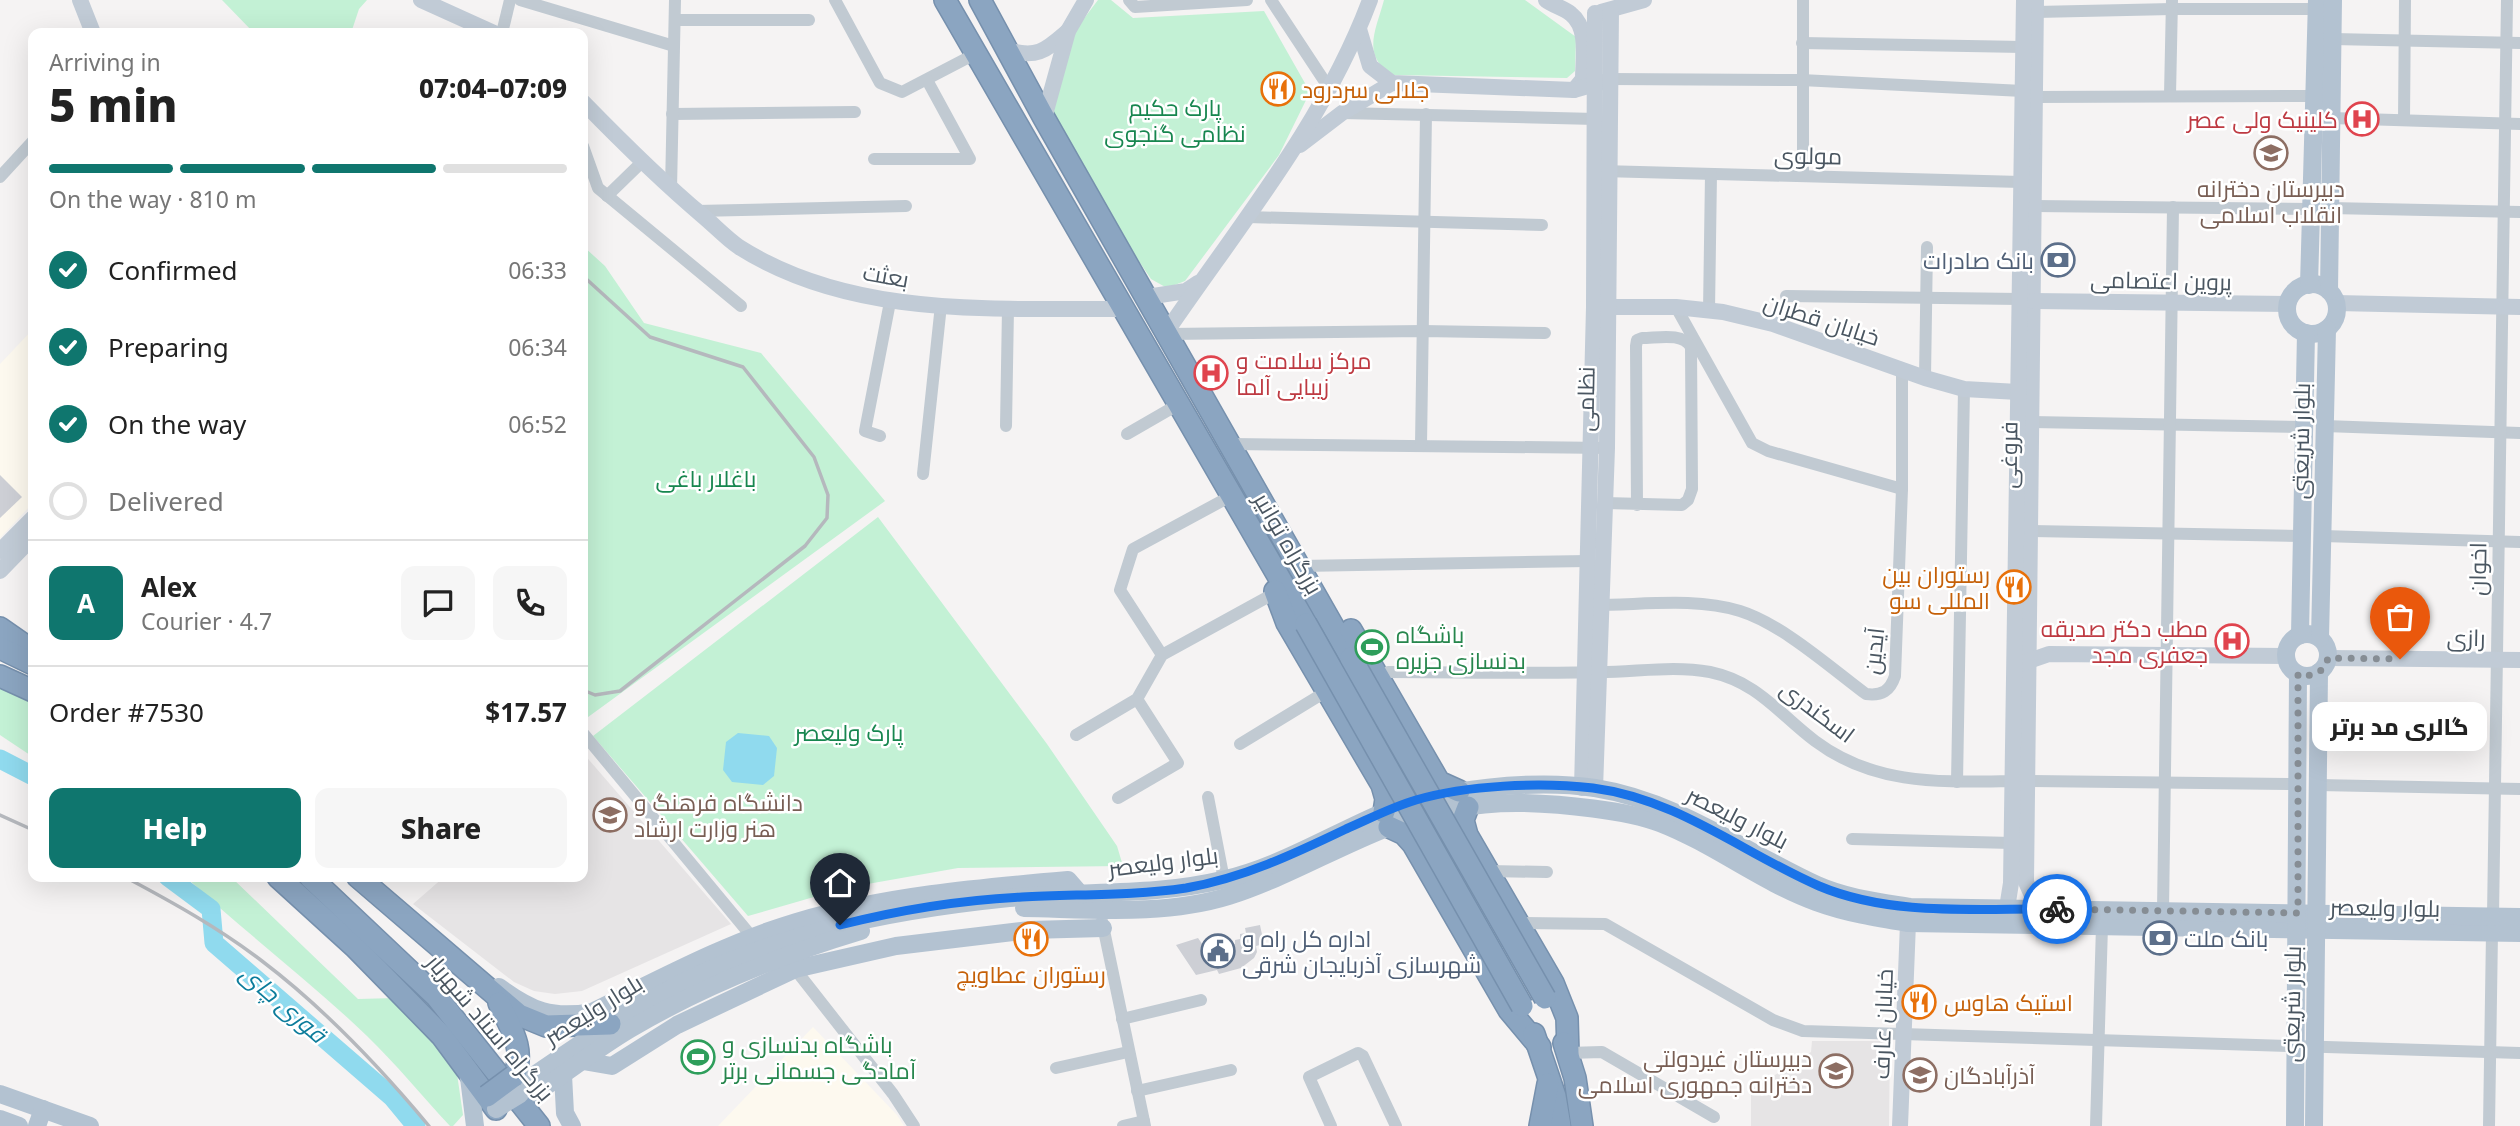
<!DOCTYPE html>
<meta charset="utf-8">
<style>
:root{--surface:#fff;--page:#f6f6f6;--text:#222;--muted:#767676;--line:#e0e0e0;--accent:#0f766e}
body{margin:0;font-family:"Noto Sans",Cairo,sans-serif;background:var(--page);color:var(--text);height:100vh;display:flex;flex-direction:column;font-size:26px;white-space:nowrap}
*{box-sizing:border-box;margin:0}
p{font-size:23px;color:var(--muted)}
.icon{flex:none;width:38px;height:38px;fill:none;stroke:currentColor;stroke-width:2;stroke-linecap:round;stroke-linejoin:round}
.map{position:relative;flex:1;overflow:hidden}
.panel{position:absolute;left:28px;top:28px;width:560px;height:854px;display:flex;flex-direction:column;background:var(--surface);border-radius:14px;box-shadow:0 7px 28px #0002}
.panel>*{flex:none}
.pin{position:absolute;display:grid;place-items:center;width:60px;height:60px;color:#fff;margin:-72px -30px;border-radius:50% 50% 50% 0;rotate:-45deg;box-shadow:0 0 7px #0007}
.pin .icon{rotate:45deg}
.courier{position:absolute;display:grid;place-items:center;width:70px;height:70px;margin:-35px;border:5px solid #1a73e8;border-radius:50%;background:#fff;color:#222;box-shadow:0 2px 9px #0007}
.bubble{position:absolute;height:49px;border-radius:14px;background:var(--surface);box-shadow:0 7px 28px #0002;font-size:23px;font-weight:800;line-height:49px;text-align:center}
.overview em{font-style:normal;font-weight:800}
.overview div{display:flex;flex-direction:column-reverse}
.overview{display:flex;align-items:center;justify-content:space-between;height:119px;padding:0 21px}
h1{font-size:46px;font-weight:800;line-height:52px}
.bar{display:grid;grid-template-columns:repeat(4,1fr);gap:10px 7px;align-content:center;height:84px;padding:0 21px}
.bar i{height:9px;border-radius:5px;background:var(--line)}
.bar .current{background:var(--accent)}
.bar p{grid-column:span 4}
.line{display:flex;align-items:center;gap:18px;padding:0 21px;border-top:2px solid var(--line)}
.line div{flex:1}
.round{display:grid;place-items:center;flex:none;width:74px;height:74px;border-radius:14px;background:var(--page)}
ol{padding:0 21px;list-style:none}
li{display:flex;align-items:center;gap:21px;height:77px}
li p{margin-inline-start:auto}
li .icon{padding:7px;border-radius:50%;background:var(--accent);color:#fff;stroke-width:4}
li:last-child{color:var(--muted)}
li i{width:38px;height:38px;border:4px solid var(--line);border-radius:50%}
.button{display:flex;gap:14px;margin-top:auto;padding:14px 21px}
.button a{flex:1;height:80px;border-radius:14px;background:var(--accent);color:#fff;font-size:28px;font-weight:800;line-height:80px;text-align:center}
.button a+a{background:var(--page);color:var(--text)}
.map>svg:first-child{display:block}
</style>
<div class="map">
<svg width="2520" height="1126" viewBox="0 0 2520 1126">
<rect width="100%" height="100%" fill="#f5f3f3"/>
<g fill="#fdf9ef">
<path d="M33,329V503L0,538V364Z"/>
<path d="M813,1027L897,1115L904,1126H718Z"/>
</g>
<g fill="#e6e4e5">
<path d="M583,753L731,924L582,991L555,994L534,991L514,982L413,904L444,877H583Z"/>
<path d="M1812,1041H1890L1889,1126H1751V1090L1811,1052Z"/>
</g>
<g fill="#c3f1d5">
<path d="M222,0H367L359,9L351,33H254Z"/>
<path d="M1098,0H1111L1133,18L1264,11L1310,92L1279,155L1185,281L1167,288L1151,279L1107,214L1051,113L1064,45Z"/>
<path d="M1384,0H1525L1576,37L1575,71L1567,78L1392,75C1361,55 1376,30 1384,0Z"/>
<path d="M583,246L605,266L644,323L761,353L885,501L584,720Z"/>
<path d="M878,517L1047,744L1117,846L1123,866L958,868L845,888L748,916L593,736Z"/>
<path d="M0,681L33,697V757L0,735Z"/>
<path d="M186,877H231L358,999L395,998L456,1067L463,1115L453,1126H450C422,1096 396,1064 367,1036C309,980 244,932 186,877Z"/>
</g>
<path fill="#90daee" d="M738,733L769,736L777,748L774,776L763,785L732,782L723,770L726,742Z"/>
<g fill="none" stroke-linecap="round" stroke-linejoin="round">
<g stroke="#90daee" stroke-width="19">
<path d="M0,759L33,776"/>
<path d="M168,877L211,909L214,943L392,1097L416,1126"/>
</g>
</g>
<g fill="#cdcfd5">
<path d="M0,475L22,497L0,518Z"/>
<path d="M1260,925L1264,944L1256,946L1257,952L1254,958L1241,968L1219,974L1217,970L1196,975L1176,945L1198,938L1205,948L1212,947V950L1235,944V940L1240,939V934L1246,933L1245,928Z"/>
</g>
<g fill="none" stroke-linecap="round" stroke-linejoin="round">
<defs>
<g id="highway">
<path d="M945,0L1306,624"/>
<path d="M980,0L1044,118L1351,658"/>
<path d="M1275,591L1287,623L1382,785L1386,799L1384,812"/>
<path d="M0,628L33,651"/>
<path d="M1351,630L1439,782L1459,791"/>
<path d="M0,648L33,664"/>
<path d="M0,676L33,691"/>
<path d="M1468,807L1463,820L1467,835L1553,983L1567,1018L1568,1053"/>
<path d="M1389,827L1404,834L1413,844L1509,1010L1540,1047"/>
<path d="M278,877L355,947L442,1036L496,1109"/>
<path d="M310,877L436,996L539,1126"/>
<path d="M358,877L519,1015L546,1026L610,1024"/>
<path d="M499,1003C510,1027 526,1049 514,1076"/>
<path d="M1534,1034L1555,1096L1560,1126"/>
<path d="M1564,1043L1575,1078L1582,1126"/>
<path d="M1540,1126L1548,1084"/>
</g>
</defs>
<use href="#highway" stroke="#7690ad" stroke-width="24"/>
<g stroke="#c1cad2" stroke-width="12">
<path d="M520,0L674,46"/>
<path d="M835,0L880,83L902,92L975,54"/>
<path d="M1129,0L1135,7L1247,0"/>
<path d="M1271,0L1329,88"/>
<path d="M1803,0V176"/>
<path d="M2036,12L2172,9H2317"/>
<path d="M675,20H809"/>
<path d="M502,33L510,0"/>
<path d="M2333,39L2520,43"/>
<path d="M1802,43L2023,47"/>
<path d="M1609,79L1801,80L2023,91"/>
<path d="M2170,95L2172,0"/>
<path d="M2035,97L2315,96"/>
<path d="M1342,113L1596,119"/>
<path d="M672,114L855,112"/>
<path d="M2331,118L2520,124"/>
<path d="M2404,120L2405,0"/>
<path d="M583,146L598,188L741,306"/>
<path d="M874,159H970L927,80"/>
<path d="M1602,171L2021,182"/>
<path d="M0,177L33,141"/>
<path d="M671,189L675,0"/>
<path d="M607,196L642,162"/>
<path d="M2034,206L2311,209"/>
<path d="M2330,208L2520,212"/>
<path d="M697,211L906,206"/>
<path d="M1248,217L1542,225"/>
<path d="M1786,296L2020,299"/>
<path d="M1676,307L1752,443L1768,451L1902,489"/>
<path d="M1709,311L1711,174"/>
<path d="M1169,334L1423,331L1545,333"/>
<path d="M1925,378L1927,247"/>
<path d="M2031,422L2303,427"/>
<path d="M1006,426L1008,308"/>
<path d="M2325,426L2520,433"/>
<path d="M1127,434L1179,404"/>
<path d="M880,436L865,431L890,302"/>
<path d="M1231,444L1607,448"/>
<path d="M1421,445L1426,114"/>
<path d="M923,474L941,305"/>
<path d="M1605,503L1682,505L1688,500L1692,489L1691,347C1682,332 1658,338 1642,338L1637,340L1636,346L1637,505"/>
<path d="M2030,531L2301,536"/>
<path d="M2323,536L2520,542"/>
<path d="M1301,566L1587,561"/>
<path d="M1595,605C1642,605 1695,597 1740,611C1782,624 1831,668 1866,694C1882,696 1890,691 1895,676L1902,489V370"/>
<path d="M1162,655L1120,590L1133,549L1231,496"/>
<path d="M1388,672C1458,672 1529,674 1600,672C1637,672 1673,665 1710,672C1758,682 1779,714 1815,741C1875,786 1942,782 2013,781"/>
<path d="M583,733L757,943"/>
<path d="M1076,735L1137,699L1162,655L1275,593"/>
<path d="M1240,744L1327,691"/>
<path d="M2027,781L2297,784"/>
<path d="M1957,782L1964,389"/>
<path d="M2318,785L2520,789"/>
<path d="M1208,797L1224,880"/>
<path d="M1118,798L1178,763L1137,699"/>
<path d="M1852,839L2012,843"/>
<path d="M1489,871L1547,872"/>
<path d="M2163,911L2173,207"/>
<path d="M2493,916L2507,0"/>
<path d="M1102,921L1145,1126"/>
<path d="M1518,923L1605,924L1773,1020L1803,1031L2520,1053"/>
<path d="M795,969L893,1094L914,1126"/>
<path d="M1122,1019L1201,1000"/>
<path d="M1568,1053L1602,1052L1714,1117"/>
<path d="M1056,1068L1128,1052"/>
<path d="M1137,1091L1231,1070"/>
<path d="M1123,1126L1144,1121"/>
<path d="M1331,1126L1309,1077L1358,1053L1363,1056L1396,1126"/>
<path d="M2096,1126L2102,926"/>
<path d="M2489,1126L2492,933"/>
</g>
<g stroke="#c1cbd6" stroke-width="16">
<path d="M80,0L93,33"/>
<path d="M421,0L494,33"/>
<path d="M1546,0C1554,6 1564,8 1571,14C1589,28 1583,59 1583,79L1574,90"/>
<path d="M2036,0L2026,882L2038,909"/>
<path d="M1601,12L1644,0"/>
<path d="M1359,29L1370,66L1392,83L1574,90L1602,82"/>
<path d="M1007,50C1038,59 1046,50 1068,31"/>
<path d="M583,102C622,142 660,180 703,216C715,226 726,238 739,247C852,319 995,308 1123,309"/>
<path d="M1044,118L1068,31L1086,0"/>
<path d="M1300,145L1342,113L1392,83"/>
<path d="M1147,297L1186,291L1198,283"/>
<path d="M2033,301L2288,304"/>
<path d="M2336,303L2520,307"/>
<path d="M1599,307H1676L1723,312L1773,324L1925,378L1964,389L2018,392"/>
<path d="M1167,331C1240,224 1324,123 1370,0"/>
<path d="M0,551L33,518"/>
<path d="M0,571L33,537"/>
<path d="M2328,658L2520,660"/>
<path d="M2020,664L2049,654L2286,656"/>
<path d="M1582,788L1594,307L1595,13"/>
<path d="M1595,789L1607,448L1611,10"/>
<path d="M2007,908L2011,883L2024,0"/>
<path d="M1900,1126L1908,923"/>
</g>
<g stroke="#b3c2d1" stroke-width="18">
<circle cx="2312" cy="309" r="25"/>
<path d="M2309,285L2317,0"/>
<path d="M2329,291L2333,0"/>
<circle cx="2307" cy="655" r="21"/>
<path d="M2300,635L2306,333"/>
<path d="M2320,638L2327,329"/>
<path d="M1024,908C1090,909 1165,916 1229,896C1285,878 1335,848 1389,827C1431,811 1479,802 1524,803C1561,804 1626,810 1660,823C1714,844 1761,882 1816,902C1846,913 1877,918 1908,923L2520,933"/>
<path d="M499,987C532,1011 551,1019 592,1012C658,980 726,943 796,922C885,896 976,888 1068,880L1081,895"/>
<path d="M583,1061L612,1066L677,1025L795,969L896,946L1030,930L1103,928"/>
<path d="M468,1070L475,1126"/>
<path d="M563,1075L565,1113L572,1126"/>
<path d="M0,1094L90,1126"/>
<path d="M520,1094L527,1080C570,1051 612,1021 657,996C770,934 882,911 1009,898C1080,890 1151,897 1222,880C1279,867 1330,835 1384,812C1439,788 1536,779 1595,788C1677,801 1743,851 1817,885C1846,898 1879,902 1910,907L2520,917"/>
<path d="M520,1094L537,1092C569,1071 598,1048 630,1029C703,986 781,955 861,931"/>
<path d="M0,1119L19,1126"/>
<path d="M37,1126L43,1109"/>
<path d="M2295,1126L2298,674"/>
<path d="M2314,1126L2319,672"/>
</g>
<use href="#highway" stroke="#8ba5c1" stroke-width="21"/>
<g stroke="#b5b8bd" stroke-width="3.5">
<path d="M583,276L650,337L743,367L814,457L828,495L827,518L805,546L620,691L595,695L583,690"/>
<path d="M0,815L33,830"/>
<path d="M125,877C172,902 219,928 262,961C324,1008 379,1066 429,1126"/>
</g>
<defs>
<g id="highway-bridge">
<path d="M1306,624L1522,1006"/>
<path d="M1351,658L1545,998"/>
<path d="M487,1096L514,1076"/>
</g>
</defs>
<use href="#highway-bridge" stroke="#7690ad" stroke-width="24" stroke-linecap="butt"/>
<path stroke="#b3c2d1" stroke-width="18" d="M496,1109L520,1094"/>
<use href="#highway-bridge" stroke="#8ba5c1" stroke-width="21"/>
</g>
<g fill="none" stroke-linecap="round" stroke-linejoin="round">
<path stroke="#868d94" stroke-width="7" stroke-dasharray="0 12.6" d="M2057,909L2298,913V674C2312,678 2324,673 2328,658L2400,659"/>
<path stroke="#1a73e8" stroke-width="9" d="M840,925C899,910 961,900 1022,897C1076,894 1132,896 1186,888C1243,878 1294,854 1346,829C1369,819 1392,807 1416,800C1467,785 1540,782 1593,788C1678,799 1743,853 1819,886C1892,917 1979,908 2057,909"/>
</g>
<defs>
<symbol id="restaurant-ring" viewBox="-11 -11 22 22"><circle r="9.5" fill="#fff" stroke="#e8710a" stroke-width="1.5"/><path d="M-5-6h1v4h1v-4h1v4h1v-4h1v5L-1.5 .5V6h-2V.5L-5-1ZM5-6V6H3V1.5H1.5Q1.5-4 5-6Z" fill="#e8710a"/></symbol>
<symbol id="hospital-ring" viewBox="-11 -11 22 22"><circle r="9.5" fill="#fff" stroke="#e0444e" stroke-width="1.5"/><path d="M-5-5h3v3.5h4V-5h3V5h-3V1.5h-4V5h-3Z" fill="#e0444e"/></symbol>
<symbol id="school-ring" viewBox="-11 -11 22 22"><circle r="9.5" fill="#fff" stroke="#8d6e63" stroke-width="1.5"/><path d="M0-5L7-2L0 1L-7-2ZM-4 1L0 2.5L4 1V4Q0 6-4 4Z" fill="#8d6e63"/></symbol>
<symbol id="bank-ring" viewBox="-11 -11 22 22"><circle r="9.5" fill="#fff" stroke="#5c6f8a" stroke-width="1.5"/><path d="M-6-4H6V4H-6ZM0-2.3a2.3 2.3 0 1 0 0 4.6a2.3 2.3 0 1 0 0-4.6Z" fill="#5c6f8a"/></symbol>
<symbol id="stadium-ring" viewBox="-11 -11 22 22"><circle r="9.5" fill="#fff" stroke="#2e9e5b" stroke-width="1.5"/><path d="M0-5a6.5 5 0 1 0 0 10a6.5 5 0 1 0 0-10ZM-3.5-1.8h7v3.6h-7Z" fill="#2e9e5b"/></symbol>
<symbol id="university-ring" viewBox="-11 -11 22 22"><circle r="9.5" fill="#fff" stroke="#8d6e63" stroke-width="1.5"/><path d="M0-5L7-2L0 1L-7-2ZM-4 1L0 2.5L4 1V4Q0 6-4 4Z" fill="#8d6e63"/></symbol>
<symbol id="civic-ring" viewBox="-11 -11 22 22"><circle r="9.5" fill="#fff" stroke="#5c6f8a" stroke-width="1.5"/><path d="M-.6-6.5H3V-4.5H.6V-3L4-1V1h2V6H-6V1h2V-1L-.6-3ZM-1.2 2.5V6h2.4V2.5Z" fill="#5c6f8a"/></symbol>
</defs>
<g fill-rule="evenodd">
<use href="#restaurant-ring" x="1259" y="70" width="38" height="38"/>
<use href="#hospital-ring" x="2343" y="100" width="38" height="38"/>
<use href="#school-ring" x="2252" y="134" width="38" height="38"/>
<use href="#bank-ring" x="2039" y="241" width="38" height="38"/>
<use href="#hospital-ring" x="1192" y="354" width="38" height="38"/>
<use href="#restaurant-ring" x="1995" y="568" width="38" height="38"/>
<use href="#hospital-ring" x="2213" y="622" width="38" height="38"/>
<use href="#stadium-ring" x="1353" y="628" width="38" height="38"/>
<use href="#university-ring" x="591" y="796" width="38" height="38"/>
<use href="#bank-ring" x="2141" y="919" width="38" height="38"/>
<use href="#restaurant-ring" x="1012" y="920" width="38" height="38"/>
<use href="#civic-ring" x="1199" y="932" width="38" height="38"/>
<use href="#restaurant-ring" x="1900" y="983" width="38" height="38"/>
<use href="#stadium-ring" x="679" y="1038" width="38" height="38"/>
<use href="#school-ring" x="1817" y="1052" width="38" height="38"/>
<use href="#school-ring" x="1901" y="1056" width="38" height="38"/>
</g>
<g text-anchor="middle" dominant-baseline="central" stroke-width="5" stroke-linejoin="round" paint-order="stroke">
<g font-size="23" fill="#c56008" stroke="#fff" text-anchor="start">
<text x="1302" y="89">جلالی سردرود</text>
<text x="1990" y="574" text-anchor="end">رستوران بین<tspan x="1990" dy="26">المللی سو</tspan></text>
<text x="1031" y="974" text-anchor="middle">رستوران عطاویچ</text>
<text x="1944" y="1002">استیک هاوس</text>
</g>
<g font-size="23" fill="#17864f" stroke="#fff">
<text x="1175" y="107">پارک حکیم<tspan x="1175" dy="26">نظامی گنجوی</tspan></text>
<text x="706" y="478">باغلار باغی</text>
<text x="849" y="732">پارک ولیعصر</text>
</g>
<g font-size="23" fill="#be3a42" stroke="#fff" text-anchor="end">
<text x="2338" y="119">کلینیک ولی عصر</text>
<text x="1236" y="360" text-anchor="start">مرکز سلامت و<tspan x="1236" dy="26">زیبایی آلما</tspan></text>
<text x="2208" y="628">مطب دکتر صدیقه<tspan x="2208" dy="26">جعفری مجد</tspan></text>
</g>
<g font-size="23" fill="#4a5661" stroke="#fff">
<text transform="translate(1808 155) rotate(1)">مولوی</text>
<text transform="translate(886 275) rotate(10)">بعثت</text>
<text transform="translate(2161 280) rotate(1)">پروین اعتصامى</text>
<text transform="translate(1822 319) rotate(18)">خیابان قطران</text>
<text transform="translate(1585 399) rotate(-89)">نظامی</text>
<text transform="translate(2300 441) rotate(-89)">بلوار شریعتى</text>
<text transform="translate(2008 455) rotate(-89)">فروغى</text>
<text transform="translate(1289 543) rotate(60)">بزرگراه توانیر</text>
<text transform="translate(2477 569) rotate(-89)">اخوان</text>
<text transform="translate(2466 637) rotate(1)">رازی</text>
<text transform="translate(1873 651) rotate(-84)">آیدین</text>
<text transform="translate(1818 711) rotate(37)">اسکندری</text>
<text transform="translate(1738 817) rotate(27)">بلوار ولیعصر</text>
<text transform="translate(1163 861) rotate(-7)">بلوار ولیعصر</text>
<text transform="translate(2385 907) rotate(1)">بلوار ولیعصر</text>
<text transform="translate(2291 1004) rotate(-89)">بلوار شریعتى</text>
<text transform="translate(593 1009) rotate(-32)">بلوار ولیعصر</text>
<text transform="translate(1882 1024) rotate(-88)">خیابان عارف</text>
<text transform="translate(491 1027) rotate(50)">بزرگراه استاد شهریار</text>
</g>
<g font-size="23" fill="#785e54" stroke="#fff" text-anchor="start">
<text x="2271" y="188" text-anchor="middle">دبیرستان دخترانه<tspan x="2271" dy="26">انقلاب اسلامی</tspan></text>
<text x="634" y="802">دانشگاه فرهنگ و<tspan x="634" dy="26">هنر وزارت ارشاد</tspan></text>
<text x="1812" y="1058" text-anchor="end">دبیرستان غیردولتی<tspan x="1812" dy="26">دخترانه جمهوری اسلامی</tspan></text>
<text x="1944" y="1075">آذرآبادگان</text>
</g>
<g font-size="23" fill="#4e5e75" stroke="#fff" text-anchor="start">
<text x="2034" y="260" text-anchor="end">بانک صادرات</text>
<text x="1242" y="938">اداره کل راه و<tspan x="1242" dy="26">شهرسازی آذربایجان شرقی</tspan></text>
<text x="2184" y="938">بانک ملت</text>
</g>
<g font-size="23" fill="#27864d" stroke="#fff" text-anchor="start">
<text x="1396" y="634">باشگاه<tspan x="1396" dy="26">بدنسازی جزیره</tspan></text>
<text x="722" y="1044">باشگاه بدنسازی و<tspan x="722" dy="26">آمادگی جسمانی برتر</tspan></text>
</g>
<g font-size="24" font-style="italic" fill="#0c7c9b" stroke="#fff">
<text transform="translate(284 1003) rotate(41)">قوری چای</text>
</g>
</g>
</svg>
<div class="pin" style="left:2400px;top:659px;background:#ea580c"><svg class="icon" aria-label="bag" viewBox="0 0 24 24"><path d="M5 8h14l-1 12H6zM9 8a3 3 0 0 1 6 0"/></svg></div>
<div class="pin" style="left:840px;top:925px;background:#1f2937"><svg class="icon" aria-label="home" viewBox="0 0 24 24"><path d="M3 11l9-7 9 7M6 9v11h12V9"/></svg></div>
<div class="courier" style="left:2057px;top:909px"><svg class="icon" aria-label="bike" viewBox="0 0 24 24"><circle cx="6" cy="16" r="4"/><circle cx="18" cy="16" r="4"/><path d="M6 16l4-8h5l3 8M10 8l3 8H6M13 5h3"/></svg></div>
<div class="bubble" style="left:2312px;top:702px;width:175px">گالری مد برتر</div>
<section class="panel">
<div class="overview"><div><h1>5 min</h1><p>Arriving in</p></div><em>07:04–07:09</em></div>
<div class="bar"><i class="current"></i><i class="current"></i><i class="current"></i><i></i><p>On the way · 810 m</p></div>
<ol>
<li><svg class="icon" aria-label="check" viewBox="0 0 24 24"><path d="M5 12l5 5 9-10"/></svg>Confirmed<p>06:33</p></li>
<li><svg class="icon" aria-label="check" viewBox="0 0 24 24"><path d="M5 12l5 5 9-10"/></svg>Preparing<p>06:34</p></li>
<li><svg class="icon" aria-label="check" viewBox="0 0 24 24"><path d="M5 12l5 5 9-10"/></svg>On the way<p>06:52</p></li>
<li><i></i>Delivered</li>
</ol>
<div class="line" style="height:126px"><b class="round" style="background:var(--accent);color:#fff">A</b><div><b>Alex</b><p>Courier · 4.7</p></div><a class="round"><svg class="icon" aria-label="chat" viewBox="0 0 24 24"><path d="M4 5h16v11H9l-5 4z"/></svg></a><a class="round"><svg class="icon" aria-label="phone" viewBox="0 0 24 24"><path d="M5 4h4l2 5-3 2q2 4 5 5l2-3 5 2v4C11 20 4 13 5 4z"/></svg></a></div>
<div class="line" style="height:91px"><div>Order #7530</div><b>$17.57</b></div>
<div class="button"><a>Help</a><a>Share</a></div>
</section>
</div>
